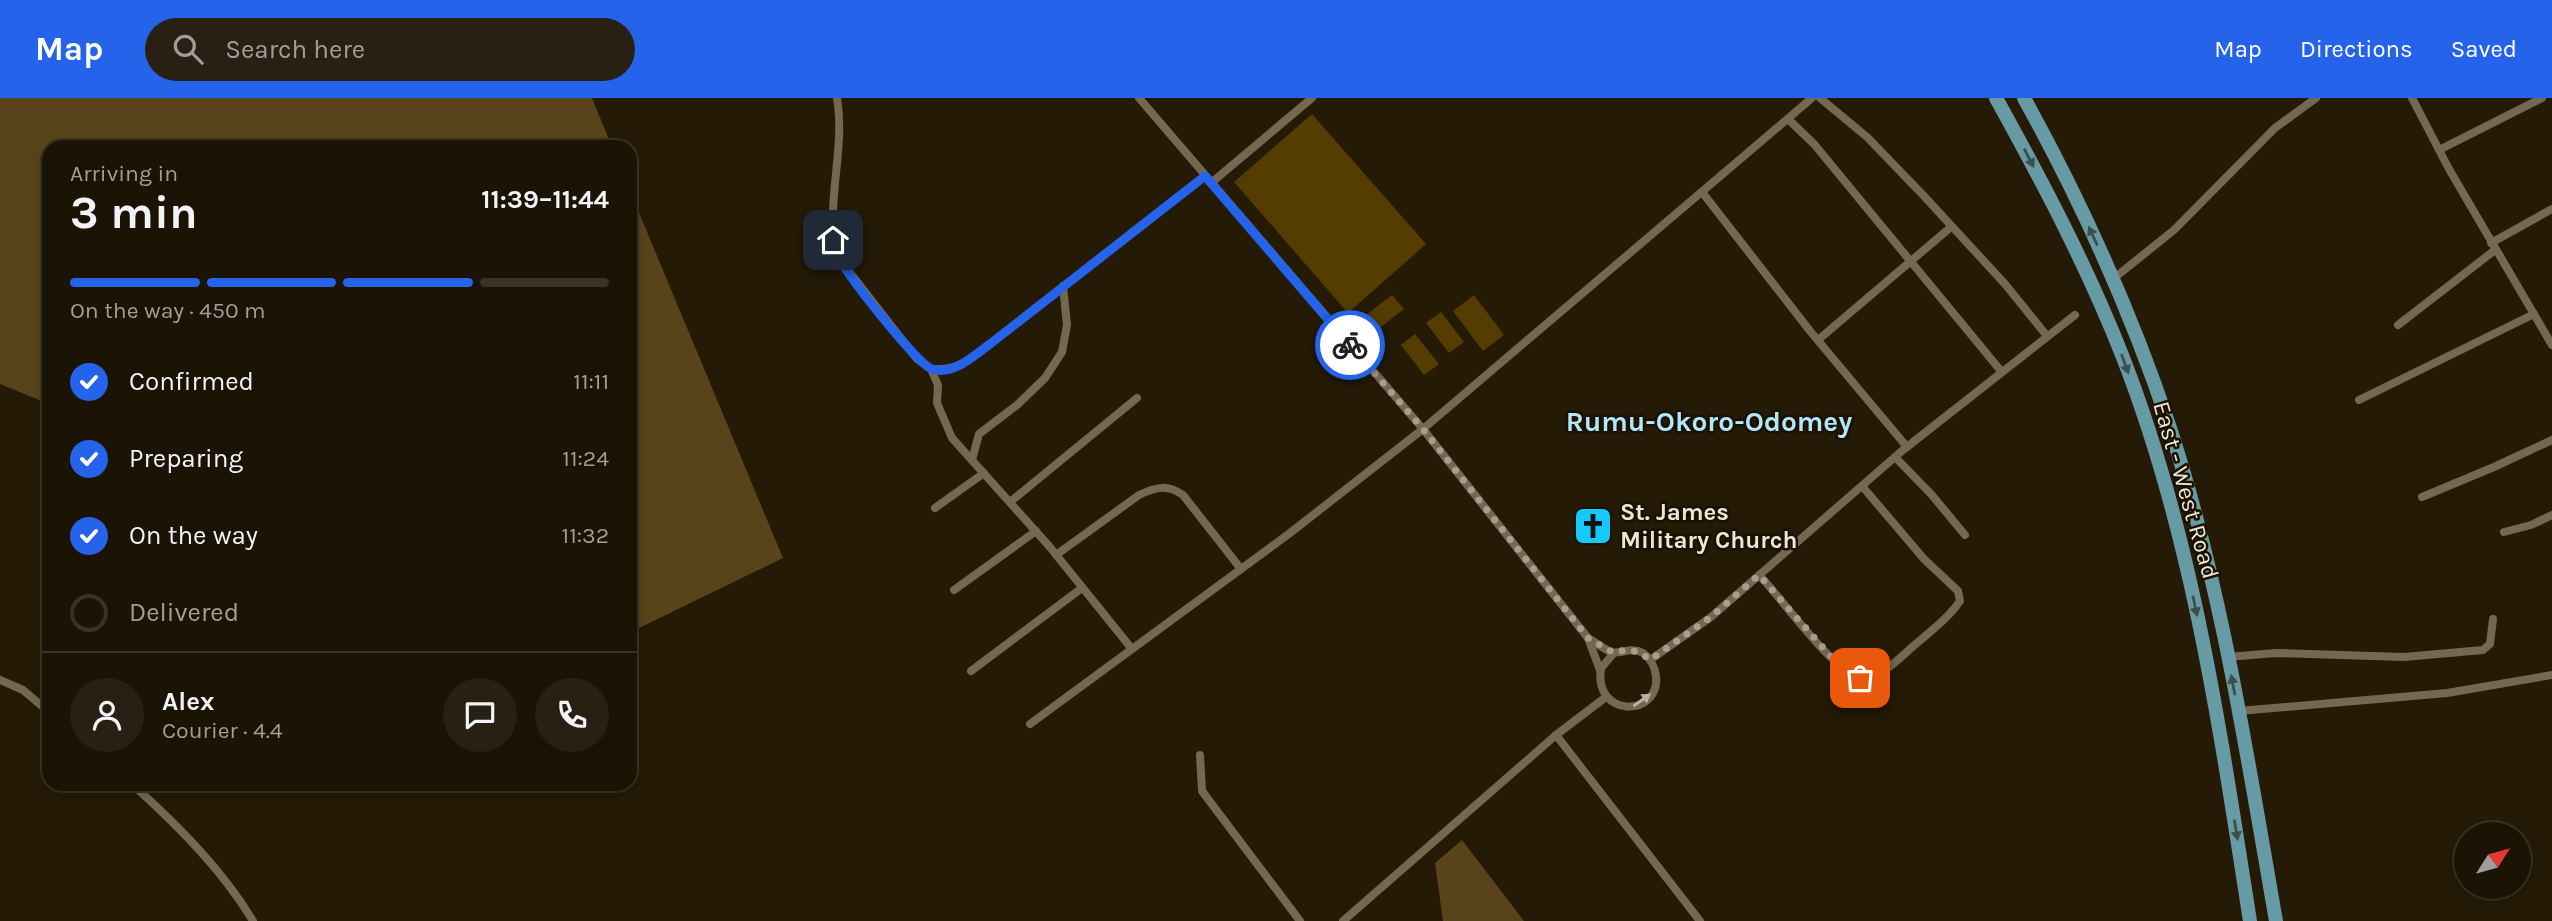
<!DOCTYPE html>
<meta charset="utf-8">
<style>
:root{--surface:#1b1404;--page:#282113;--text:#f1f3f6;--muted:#a09e9a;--line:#393326;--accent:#2563eb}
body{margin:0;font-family:Karla,sans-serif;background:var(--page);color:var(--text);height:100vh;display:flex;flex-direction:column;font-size:26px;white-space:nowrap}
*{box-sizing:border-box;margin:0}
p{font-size:23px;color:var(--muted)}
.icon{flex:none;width:38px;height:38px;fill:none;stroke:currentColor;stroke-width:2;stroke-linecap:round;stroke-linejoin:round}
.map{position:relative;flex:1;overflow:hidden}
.sheet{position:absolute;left:42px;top:42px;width:595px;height:651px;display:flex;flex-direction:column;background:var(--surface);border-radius:21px;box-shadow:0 4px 10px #0003,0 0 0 2px var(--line)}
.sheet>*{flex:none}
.needle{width:46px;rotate:53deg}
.controls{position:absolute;left:2454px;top:724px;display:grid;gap:14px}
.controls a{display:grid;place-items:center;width:77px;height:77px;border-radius:50%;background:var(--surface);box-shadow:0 4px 10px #0003,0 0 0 2px var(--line);font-size:35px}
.pin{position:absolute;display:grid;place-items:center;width:60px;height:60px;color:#fff;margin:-30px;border-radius:14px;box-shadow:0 4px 10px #0006}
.courier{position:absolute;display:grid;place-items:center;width:70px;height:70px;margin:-35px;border:5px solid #2563eb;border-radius:50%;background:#fff;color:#222;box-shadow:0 2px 9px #0007}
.headline em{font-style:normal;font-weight:700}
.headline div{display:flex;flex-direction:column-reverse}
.headline{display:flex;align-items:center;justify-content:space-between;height:119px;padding:0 28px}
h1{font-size:46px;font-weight:700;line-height:52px}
.bar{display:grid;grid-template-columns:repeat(4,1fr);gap:10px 7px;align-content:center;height:84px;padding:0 28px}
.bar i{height:9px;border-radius:5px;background:var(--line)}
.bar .active{background:var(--accent)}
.bar p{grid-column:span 4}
.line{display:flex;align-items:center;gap:18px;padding:0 28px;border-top:2px solid var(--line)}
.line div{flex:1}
.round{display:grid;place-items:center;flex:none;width:74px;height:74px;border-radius:37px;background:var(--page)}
ol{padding:0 28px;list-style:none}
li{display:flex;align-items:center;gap:21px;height:77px}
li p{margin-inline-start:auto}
li .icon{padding:7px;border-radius:50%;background:var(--accent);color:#fff;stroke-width:4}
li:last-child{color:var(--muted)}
li i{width:38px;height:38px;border:4px solid var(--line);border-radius:50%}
header{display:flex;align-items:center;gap:42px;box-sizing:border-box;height:98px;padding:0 35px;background:var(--accent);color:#fff}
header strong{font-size:33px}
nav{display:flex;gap:38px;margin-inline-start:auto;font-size:24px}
.search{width:490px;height:63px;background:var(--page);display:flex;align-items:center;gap:18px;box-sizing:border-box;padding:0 24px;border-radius:38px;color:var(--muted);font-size:26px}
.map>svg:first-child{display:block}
</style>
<header>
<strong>Map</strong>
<div class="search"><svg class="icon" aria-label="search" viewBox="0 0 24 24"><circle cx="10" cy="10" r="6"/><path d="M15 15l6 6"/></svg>Search here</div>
<nav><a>Map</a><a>Directions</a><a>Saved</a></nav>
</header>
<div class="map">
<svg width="2552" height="823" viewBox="0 0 2552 823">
<rect width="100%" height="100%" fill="#241a05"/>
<g fill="#553d01">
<path d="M1312,16L1426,146L1348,215L1234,84Z"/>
<path d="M1392,197L1404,211L1377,232L1366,217Z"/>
<path d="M1474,197L1504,237L1483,253L1453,213Z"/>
<path d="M1441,214L1464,244L1449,255L1426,225Z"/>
<path d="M1415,236L1439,266L1424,277L1401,247Z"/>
</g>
<g fill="#58431b">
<path d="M0,0H592L612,49H49V306L0,286Z"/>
<path d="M630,93L783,460L637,531L630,526Z"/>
<path d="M1462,742L1524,823H1443L1435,765Z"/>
</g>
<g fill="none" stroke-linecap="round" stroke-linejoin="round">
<g stroke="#756851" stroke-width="8">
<path d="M837,0C846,53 824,108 837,158L917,261L931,271L938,287L937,305L952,340L1049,448L1132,551"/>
<path d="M1139,0L1423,331L1588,540L1600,572"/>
<path d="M1820,0L1867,39L1923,97L2005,186L2047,238"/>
<path d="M2412,0L2449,71L2552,247"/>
<path d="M1788,21L1814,46L2001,273"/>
<path d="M2439,52L2542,0"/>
<path d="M1211,85L1312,0"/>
<path d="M1702,94L1810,233L1907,349"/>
<path d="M2491,145L2552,111"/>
<path d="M2113,181L2174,132L2275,30L2316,0"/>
<path d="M2398,227L2495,152"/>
<path d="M1818,242L1951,129"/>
<path d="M931,271C959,273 969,261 990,246L1205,78"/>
<path d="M2359,302L2534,216"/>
<path d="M1895,359L1931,396L1965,437"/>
<path d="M972,362L979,336L1017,307L1045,280L1062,254L1067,227L1063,188"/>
<path d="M2422,399L2494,369L2552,342"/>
<path d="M1010,404L1137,300"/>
<path d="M935,410L984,375"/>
<path d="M2504,434L2531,427L2552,417"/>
<path d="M1056,457L1139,397C1156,389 1167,386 1183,397L1241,471"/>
<path d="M1759,477C1781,499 1833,574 1860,579C1877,583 1898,562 1910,551C1927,536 1947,522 1960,503L1958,493L1924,461L1862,388"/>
<path d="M954,492L1036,433"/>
<path d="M1588,540C1595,544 1604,551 1611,554C1620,557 1630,548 1643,555C1650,560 1655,569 1656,578C1660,620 1593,620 1601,570L1614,555"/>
<path d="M2228,559L2276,555L2404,559L2483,552L2490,546L2493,521"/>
<path d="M1650,562L1711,519L1903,352L2075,217"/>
<path d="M971,573L1082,490"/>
<path d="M0,582L23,592L49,614"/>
<path d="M2239,613L2447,595L2552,577"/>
<path d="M1030,626L1290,435L1423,331L1812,0"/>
<path d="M1556,637L1700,823"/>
<path d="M1200,657L1202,693L1300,823"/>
<path d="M132,686C176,726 222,771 253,823"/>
<path d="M1343,823L1556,637L1606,599"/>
</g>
<g stroke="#669aa5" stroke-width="14">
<path d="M1996,0C2042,83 2087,168 2122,257C2193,438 2220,632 2250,823"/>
<path d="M2024,0C2082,105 2132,216 2170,330C2222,490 2247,658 2276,823"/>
</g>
</g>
<defs><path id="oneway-solid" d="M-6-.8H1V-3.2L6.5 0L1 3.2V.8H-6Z" transform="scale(1.75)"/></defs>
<g fill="#3d4f4a">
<use href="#oneway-solid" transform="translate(2029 60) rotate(63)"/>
<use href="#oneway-solid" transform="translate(2093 138) rotate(-115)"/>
<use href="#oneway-solid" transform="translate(2125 266) rotate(70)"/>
<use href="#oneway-solid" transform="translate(2195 508) rotate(78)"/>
<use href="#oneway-solid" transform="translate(2233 587) rotate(-101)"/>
<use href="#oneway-solid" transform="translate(2236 732) rotate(81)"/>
</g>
<use fill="#bcb3a2" href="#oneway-solid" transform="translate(1642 602) rotate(-35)"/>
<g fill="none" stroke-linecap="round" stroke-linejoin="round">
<path stroke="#a69e8e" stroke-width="7" stroke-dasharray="0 12.6" d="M1350,247L1423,331L1588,540L1614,555C1628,550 1638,552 1650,562L1711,519L1759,477L1841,570L1860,580"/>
<path stroke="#2563eb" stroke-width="9" d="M833,142C835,147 835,154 838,158C846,176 917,266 932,271C954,278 974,257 990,246L1205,78L1350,247"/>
</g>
<defs>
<symbol id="church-square" viewBox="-11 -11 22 22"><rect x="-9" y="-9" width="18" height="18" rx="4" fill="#15cafb" stroke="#1b1100"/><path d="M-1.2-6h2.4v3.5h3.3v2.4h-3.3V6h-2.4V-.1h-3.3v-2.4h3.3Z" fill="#111"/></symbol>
</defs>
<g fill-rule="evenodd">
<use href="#church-square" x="1571" y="406" width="44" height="44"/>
</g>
<g text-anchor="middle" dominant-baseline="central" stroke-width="5" stroke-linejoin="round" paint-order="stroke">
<g font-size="24" fill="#ece5d8" stroke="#1b1100">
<text transform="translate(2186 392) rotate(74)">East - West Road</text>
</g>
<g font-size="24" font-weight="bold" fill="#ece5d8" stroke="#1b1100" text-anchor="start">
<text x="1620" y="414">St. James<tspan x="1620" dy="28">Military Church</tspan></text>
</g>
<g font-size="28" font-weight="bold" fill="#b2e6fa" stroke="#1b1100">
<text x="1709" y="323">Rumu-Okoro-Odomey</text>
</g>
</g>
</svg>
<div class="controls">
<a><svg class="needle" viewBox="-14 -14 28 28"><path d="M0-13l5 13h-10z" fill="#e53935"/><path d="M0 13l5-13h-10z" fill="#a09e9a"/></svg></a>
</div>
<div class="pin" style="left:1860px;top:580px;background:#ea580c"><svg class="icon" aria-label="bag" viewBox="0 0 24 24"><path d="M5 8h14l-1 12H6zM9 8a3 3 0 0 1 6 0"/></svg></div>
<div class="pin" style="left:833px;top:142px;background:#1f2937"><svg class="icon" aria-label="home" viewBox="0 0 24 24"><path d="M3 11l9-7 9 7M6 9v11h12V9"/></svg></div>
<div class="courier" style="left:1350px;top:247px"><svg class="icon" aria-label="bike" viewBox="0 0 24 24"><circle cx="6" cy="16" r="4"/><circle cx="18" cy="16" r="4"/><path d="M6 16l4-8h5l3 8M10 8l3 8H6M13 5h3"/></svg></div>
<section class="sheet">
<div class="headline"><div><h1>3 min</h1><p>Arriving in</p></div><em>11:39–11:44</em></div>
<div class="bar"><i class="active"></i><i class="active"></i><i class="active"></i><i></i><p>On the way · 450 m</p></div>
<ol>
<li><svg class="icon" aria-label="check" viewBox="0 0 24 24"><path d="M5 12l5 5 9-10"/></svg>Confirmed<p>11:11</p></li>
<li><svg class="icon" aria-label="check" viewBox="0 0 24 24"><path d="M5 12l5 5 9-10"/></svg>Preparing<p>11:24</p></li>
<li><svg class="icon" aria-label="check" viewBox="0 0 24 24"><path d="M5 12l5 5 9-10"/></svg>On the way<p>11:32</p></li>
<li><i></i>Delivered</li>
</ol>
<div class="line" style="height:126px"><a class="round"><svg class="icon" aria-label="person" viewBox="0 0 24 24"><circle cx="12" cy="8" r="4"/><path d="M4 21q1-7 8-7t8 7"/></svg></a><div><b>Alex</b><p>Courier · 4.4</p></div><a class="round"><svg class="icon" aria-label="chat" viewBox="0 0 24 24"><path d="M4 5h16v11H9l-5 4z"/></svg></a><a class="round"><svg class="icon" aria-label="phone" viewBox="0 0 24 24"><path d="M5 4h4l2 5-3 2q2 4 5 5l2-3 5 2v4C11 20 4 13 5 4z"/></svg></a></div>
</section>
</div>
